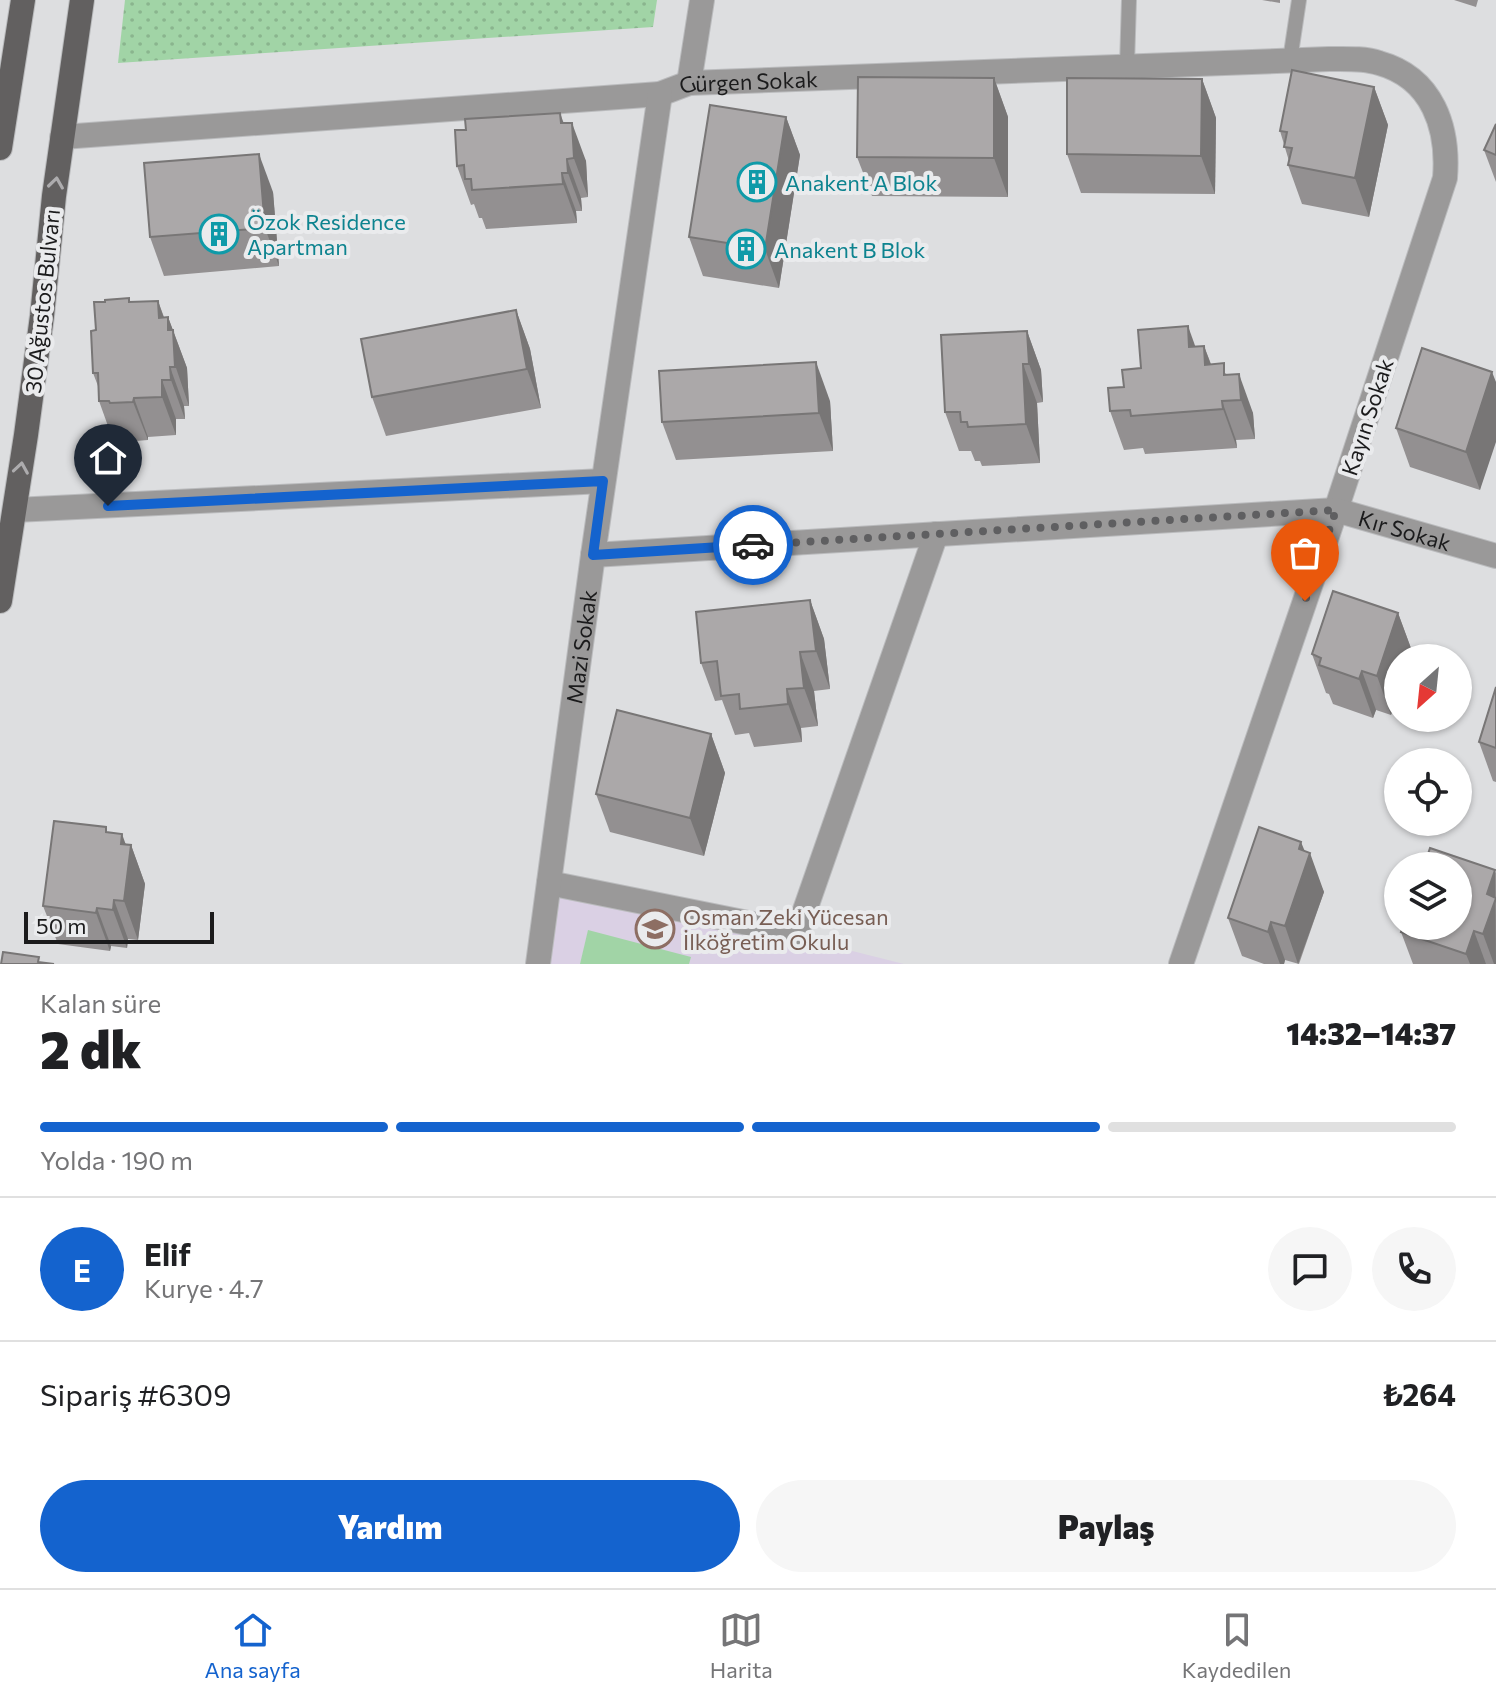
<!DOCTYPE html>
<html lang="tr">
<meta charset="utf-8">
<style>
:root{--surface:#fff;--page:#f6f6f6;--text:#202124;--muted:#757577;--line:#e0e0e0;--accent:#1463ce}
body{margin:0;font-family:Commissioner,sans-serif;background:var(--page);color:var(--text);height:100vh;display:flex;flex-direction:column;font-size:30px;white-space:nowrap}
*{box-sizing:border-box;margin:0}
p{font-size:26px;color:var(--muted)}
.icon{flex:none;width:44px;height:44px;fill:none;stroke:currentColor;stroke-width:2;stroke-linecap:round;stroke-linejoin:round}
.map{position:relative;height:964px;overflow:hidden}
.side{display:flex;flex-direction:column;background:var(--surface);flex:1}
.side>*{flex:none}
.needle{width:52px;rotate:207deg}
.tools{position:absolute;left:1384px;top:644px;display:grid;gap:16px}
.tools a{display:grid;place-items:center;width:88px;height:88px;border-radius:50%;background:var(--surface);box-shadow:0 2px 6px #0004;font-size:40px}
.scale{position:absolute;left:24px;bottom:20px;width:190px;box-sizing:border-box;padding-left:8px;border:4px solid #1b1b1c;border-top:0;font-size:22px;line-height:28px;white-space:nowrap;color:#1b1b1c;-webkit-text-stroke:6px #eaebed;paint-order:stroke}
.pin{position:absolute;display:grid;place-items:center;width:68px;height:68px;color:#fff;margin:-82px -34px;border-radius:50% 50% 50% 0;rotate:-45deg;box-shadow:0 0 8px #0007}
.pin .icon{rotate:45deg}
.courier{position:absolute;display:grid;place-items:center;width:80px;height:80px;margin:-40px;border:6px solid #1463ce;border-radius:50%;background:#fff;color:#222;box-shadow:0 2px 10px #0007}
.headline em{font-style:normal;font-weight:800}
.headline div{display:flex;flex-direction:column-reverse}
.headline{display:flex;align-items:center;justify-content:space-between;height:136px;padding:0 40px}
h1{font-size:52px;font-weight:800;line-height:60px}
.bar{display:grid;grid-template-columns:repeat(4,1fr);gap:12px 8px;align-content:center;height:96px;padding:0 40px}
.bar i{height:10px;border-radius:6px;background:var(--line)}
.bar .active{background:var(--accent)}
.bar p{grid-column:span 4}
.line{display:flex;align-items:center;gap:20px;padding:0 40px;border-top:2px solid var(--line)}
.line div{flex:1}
.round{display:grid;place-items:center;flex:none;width:84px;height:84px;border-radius:42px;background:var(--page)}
.action{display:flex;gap:16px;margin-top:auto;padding:16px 40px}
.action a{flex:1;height:92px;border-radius:48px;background:var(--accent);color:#fff;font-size:32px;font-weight:800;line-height:92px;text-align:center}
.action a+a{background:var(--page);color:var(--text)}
.tabs{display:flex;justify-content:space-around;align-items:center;height:112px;border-top:2px solid var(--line);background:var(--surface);font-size:22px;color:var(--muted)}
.tabs a{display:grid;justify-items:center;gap:4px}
.tabs .active{color:var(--accent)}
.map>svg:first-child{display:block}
</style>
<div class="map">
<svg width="1496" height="964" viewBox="0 0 1496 964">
<defs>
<pattern id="green-dots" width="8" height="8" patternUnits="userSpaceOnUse" patternTransform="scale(2)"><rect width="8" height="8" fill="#a1d4a6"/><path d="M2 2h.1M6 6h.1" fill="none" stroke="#8ab58e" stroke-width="1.8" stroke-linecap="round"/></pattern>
</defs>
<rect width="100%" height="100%" fill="#dddee0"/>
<path fill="#dad0e4" d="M594,886L904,964H536L551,898Z"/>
<path fill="url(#green-dots)" d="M125,0H657L653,27L118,63Z"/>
<path fill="#a1d4a6" d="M588,930L691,957L689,964H580Z"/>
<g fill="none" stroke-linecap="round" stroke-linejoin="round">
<defs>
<g id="lane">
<path d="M1290,60L1299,0"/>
<path d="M1127,66L1129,0"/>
</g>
<g id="street">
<path d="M689,83L702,0"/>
<path id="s1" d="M62,137L660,94L689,83L1329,59C1346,59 1364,58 1379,63C1433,78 1449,128 1445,178L1336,510L1181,964"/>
<path d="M15,510L603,481"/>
<path id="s2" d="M593,555L1336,510L1496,556"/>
<path d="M549,883L797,933L936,534"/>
<path id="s3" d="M538,964L593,555L660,94"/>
</g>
<g id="primary">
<path d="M0,148L23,0"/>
<path d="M0,601L26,435L42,316L54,196L82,0"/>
</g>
</defs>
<use href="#lane" stroke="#babbbd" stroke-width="16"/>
<use href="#street" stroke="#babbbd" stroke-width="26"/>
<use href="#primary" stroke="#babbbd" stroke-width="26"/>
<use href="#lane" stroke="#9a9999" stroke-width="14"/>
<use href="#street" stroke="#9a9999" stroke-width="24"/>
<use href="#primary" stroke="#626060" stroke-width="24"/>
</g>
<g fill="#939091">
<path d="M1262,0H1280V3Z"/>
<path d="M1454,0H1478L1476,7Z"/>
<path d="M994,78L1008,117V197L872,196L857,157Z"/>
<path d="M1202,79L1216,118L1215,194L1081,193L1067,154Z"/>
<path d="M1374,87L1388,125L1369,217L1302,204L1288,165L1289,161L1280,131Z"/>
<path d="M786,117L800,155L779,288L703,276L689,237Z"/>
<path d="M564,123L586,161L588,197L581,198L582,211H576L577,223L486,229L482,218H479L474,204L471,205L457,166Z"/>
<path d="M1496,124V182L1484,150Z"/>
<path d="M273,192L279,266L164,276L150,237Z"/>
<path d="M158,301L164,317H168L187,368L189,406H184L185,419H176V435L148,437V440L124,442L123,440H113L99,401L98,386L93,373L96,330L130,302Z"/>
<path d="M516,310L530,349L541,408L386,436L372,397Z"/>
<path d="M1027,331L1041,370L1043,402L1037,403L1040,463L982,466L980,461H975L971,451H959L945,412Z"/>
<path d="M1195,346H1204L1211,364L1228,375L1253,413L1255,439L1236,440L1237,448L1145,454L1143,448L1124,450L1110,411L1124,387L1141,368Z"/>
<path d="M1492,372L1480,490L1410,467L1396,428Z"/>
<path d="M830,401L833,451L676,460L662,422Z"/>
<path d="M810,600L824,639L830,689L814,691L818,726L801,728L802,742L754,747L749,733L735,735L722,700L715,701L701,663Z"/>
<path d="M1398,613L1412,651L1398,658V693L1391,715L1376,710L1373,718L1333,704L1329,694L1326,693L1312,654Z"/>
<path d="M1496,687V782L1493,781L1479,742Z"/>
<path d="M711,734L725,773L704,856L610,832L596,794Z"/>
<path d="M108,832L126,844L131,845L145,884L138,940L128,939L127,948L111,946L110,951L58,944L43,906Z"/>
<path d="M1305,852L1324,892L1299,964L1285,960L1284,964H1264L1242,956L1228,918Z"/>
<path d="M1496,872V964H1413L1401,932Z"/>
</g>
<g fill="#787676">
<path d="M994,78L1008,117V197L994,158Z"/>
<path d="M1202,79L1216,118L1215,194L1201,156Z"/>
<path d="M1374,87L1388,125L1369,217L1355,178Z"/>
<path d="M560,113L574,151L572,123L586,161L588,197L561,123Z"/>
<path d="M786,117L800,155L779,288L765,249Z"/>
<path d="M259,154L273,192L279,266L265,228Z"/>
<path d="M567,159L581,198L582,211L568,173Z"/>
<path d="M562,173L576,211L577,223L563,184Z"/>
<path d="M158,301L168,330V317L187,368L189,406L159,318Z"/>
<path d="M516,310L530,349L541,408L527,369Z"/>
<path d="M1188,326L1202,365L1189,347Z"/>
<path d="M1027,331L1041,370L1043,402L1029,364Z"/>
<path d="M1204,346L1218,384L1205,365Z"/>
<path d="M816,362L830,401L833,451L819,413Z"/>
<path d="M1023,364L1037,403L1040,463L1026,424Z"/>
<path d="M170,367L184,406L185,419L171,380Z"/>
<path d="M1492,372L1496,382V442L1480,490L1466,452Z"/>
<path d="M1239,374L1253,413L1255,439L1241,400Z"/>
<path d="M162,380L176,419V435L162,397Z"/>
<path d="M134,398L148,437V440L133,402Z"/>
<path d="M1222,401L1236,440L1237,448L1223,409Z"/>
<path d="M810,600L824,639L830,689L816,651Z"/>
<path d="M1398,613L1412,651L1410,658H1398V693L1391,715L1377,676Z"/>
<path d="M800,652L814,691L818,726L804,688Z"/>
<path d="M1362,671L1376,710L1373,718L1359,679Z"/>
<path d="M787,689L801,728L802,742L788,704Z"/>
<path d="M711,734L725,773L704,856L690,818Z"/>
<path d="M122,834L130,856L131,845L145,884L138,940L124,901L121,844Z"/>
<path d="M1301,842L1308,859L1310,853L1324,892L1298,964L1285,926Z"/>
<path d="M1495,870L1496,964H1494L1483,934L1487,894Z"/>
<path d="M114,900L128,939L127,948L113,910Z"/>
<path d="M97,908L111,946L110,951L96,913Z"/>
<path d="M1271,922L1285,960L1284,964H1280L1268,932Z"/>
<path d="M1474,931L1486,964H1470L1466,954Z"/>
</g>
<g fill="#aba8a9" stroke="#787676" stroke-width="2">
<path d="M1292,70L1374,87L1355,178L1288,165L1292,148L1284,147L1287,132L1280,131Z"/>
<path d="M858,77L994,78V158L857,157Z"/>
<path d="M1067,78L1202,79L1201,156L1067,154Z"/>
<path d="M710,105L786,117L765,249L689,237Z"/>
<path d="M560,113L561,123H572L574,158L567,159L568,173H562L563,184L472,190L471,179H465L464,165L457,166L455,130H466L465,119Z"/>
<path d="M1496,124V155L1484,150Z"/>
<path d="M259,154L265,228L150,237L144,163Z"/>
<path d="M129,298V302L158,301L159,318L168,317V330H173L175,367H170L171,380H162V397L134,398L133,402L110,403L109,401H99L98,373H93L91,331L96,330L94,302H105V300Z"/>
<path d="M516,310L527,369L372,397L361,339Z"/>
<path d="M1188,326L1189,347L1204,346L1205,365L1224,363V375L1239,374L1241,400L1222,401L1223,409L1131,416L1130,410L1110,411L1108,388L1124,387L1122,370L1141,368L1138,330Z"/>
<path d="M1027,331L1029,364H1023L1026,424L968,427L967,422H961L960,412H945L941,335Z"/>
<path d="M1422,348L1492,372L1466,452L1396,428Z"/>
<path d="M816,362L819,413L662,422L659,371Z"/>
<path d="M1333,591L1398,613L1377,676L1362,671L1359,679L1319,665L1321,658L1312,654Z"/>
<path d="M810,600L816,651L800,652L804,688L787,689L788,704L740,709L739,694L721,696L717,661L701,663L696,612Z"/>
<path d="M1496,687V748L1479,742Z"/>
<path d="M617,710L711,734L690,818L596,794Z"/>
<path d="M54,821L106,827V832L122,834L121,844L131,845L124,901L114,900L113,910L97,908L96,913L43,906Z"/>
<path d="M1259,827L1301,842L1299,849L1310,853L1285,926L1271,922L1268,932L1228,918Z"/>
<path d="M1430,848L1495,870L1487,894L1496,898L1483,934L1474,931L1466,954L1401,932L1403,926H1458V866H1424Z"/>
<path d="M3,952L39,957L38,962L54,964H1Z"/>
</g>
<defs><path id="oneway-chevron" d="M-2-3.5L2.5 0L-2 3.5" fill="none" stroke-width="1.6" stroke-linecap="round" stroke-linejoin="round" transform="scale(2)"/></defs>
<g stroke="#adacae">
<use href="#oneway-chevron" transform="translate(56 183) rotate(-82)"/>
<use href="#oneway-chevron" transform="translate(21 468) rotate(-81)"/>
</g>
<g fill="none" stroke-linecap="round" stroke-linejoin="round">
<path stroke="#5f5f61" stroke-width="8" stroke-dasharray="0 14.4" d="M753,545L1336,510L1305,601"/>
<path stroke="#1463ce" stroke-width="10" d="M108,506L603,481L593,555L753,545"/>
</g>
<defs>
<symbol id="building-ring" viewBox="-11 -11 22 22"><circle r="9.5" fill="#eaebed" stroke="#0f9aa8" stroke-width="1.5"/><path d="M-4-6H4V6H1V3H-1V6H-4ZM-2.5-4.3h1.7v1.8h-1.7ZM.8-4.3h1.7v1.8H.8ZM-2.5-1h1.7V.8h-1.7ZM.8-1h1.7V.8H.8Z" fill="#0f9aa8"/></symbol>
<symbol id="school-ring" viewBox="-11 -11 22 22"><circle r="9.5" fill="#eaebed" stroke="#8d6e63" stroke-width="1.5"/><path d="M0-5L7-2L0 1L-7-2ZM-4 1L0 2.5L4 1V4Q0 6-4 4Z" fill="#8d6e63"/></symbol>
</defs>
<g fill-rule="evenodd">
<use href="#building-ring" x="735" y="160" width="44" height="44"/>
<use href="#building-ring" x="197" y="212" width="44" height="44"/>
<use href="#building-ring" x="724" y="227" width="44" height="44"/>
<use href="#school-ring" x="633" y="907" width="44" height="44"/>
</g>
<g text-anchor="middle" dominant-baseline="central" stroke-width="8" stroke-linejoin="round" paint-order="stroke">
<g font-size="22" fill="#1b1b1c" stroke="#eaebed">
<text stroke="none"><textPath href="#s1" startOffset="690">Gürgen Sokak</textPath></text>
<text transform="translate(42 301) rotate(-84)">30 Ağustos Bulvarı</text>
<text transform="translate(1367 417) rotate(-72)">Kayın Sokak</text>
<text stroke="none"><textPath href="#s2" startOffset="816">Kır Sokak</textPath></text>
<text stroke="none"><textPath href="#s3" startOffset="320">Mazi Sokak</textPath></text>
</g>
<g font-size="22" fill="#0d838f" stroke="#eaebed" text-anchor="start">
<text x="785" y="182">Anakent A Blok</text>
<text x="247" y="221">Özok Residence<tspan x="247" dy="25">Apartman</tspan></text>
<text x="774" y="249">Anakent B Blok</text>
</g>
<g font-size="22" fill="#785e54" stroke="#eaebed" text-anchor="start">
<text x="683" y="916">Osman Zeki Yücesan<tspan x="683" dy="25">İlköğretim Okulu</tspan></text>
</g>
</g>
</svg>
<div class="tools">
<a><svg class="needle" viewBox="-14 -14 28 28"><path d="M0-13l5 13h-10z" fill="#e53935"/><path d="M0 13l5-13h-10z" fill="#757577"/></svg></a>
<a><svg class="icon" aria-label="locate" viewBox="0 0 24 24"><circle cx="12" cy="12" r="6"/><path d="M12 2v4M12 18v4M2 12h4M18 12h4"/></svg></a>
<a><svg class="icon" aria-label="layers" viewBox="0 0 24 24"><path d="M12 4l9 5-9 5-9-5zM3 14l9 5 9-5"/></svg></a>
</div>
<div class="scale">50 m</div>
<div class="pin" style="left:1305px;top:601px;background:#ea580c"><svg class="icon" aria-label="bag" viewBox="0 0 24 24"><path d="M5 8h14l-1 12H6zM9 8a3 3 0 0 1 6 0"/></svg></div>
<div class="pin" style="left:108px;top:506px;background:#1f2937"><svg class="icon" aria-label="home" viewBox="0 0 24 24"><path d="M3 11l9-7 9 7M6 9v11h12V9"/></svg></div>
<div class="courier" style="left:753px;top:545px"><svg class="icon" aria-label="car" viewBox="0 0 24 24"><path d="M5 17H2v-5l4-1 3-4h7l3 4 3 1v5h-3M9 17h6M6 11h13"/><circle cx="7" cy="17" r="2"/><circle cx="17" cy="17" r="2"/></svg></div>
</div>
<section class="side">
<div class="headline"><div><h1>2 dk</h1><p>Kalan süre</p></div><em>14:32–14:37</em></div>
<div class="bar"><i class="active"></i><i class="active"></i><i class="active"></i><i></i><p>Yolda · 190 m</p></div>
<div class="line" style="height:144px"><b class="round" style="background:var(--accent);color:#fff">E</b><div><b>Elif</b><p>Kurye · 4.7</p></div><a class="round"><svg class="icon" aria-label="chat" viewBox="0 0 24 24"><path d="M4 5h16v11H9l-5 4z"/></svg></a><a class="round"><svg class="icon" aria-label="phone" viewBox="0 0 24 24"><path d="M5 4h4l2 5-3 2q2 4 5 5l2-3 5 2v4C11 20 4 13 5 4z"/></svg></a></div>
<div class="line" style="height:104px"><div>Sipariş #6309</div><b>₺264</b></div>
<div class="action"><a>Yardım</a><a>Paylaş</a></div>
</section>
<nav class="tabs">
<a class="active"><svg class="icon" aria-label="home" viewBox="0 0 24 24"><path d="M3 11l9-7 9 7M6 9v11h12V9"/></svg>Ana sayfa</a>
<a><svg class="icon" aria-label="map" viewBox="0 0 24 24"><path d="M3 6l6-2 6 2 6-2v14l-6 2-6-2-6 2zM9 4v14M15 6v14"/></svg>Harita</a>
<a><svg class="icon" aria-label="saved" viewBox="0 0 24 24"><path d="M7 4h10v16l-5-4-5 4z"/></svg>Kaydedilen</a>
</nav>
